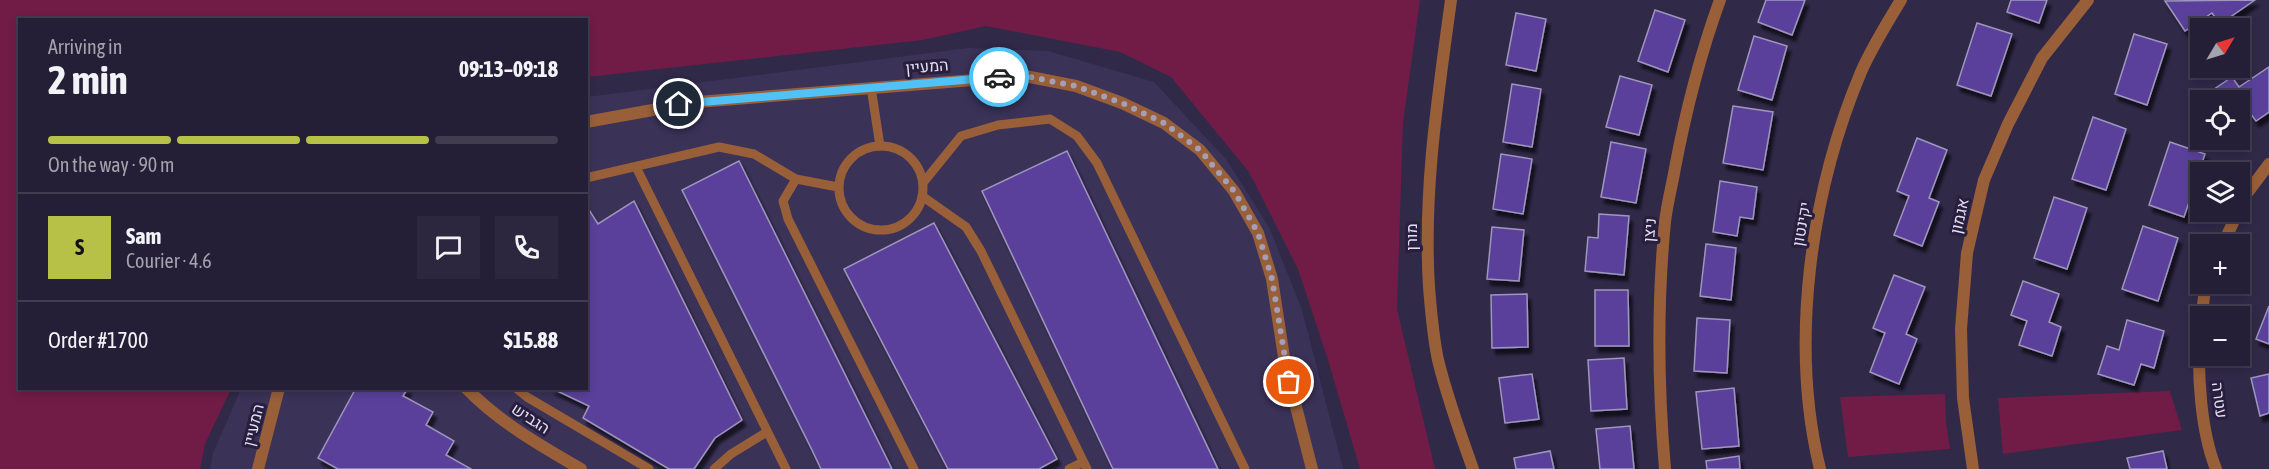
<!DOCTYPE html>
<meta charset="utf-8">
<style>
:root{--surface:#241f36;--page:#2c273e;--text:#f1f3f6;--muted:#a3a2ad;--line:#413d51;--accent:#b7c148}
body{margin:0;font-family:"Asap Condensed",Heebo,sans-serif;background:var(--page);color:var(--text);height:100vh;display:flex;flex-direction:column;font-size:22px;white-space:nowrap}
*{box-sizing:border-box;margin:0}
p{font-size:20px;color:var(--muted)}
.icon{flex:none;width:33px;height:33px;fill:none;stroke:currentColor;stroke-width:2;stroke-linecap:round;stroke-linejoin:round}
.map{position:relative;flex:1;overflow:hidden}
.sheet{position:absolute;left:18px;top:18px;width:570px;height:372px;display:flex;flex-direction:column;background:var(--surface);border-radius:0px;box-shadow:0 3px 9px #0003,0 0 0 2px var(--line)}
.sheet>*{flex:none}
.needle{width:39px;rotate:52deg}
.fabs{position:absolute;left:2190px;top:18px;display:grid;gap:12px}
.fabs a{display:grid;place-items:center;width:60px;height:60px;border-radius:0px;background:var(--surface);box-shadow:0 3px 9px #0003,0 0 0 2px var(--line);font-size:30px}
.pin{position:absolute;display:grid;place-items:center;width:51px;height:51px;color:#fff;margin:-26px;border:3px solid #fff;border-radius:50%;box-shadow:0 2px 6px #0007}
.courier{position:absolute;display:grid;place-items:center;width:60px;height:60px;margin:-30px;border:4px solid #4fc3f7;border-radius:50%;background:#fff;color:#222;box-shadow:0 2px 8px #0007}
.overview em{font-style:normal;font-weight:700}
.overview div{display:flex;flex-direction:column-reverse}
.overview{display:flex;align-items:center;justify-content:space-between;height:102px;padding:0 30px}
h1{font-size:39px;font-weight:700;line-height:45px}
.bar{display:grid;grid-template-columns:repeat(4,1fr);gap:9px 6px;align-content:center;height:72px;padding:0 30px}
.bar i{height:8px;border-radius:4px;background:var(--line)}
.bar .current{background:var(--accent)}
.bar p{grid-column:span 4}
.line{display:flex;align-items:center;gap:15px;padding:0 30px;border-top:2px solid var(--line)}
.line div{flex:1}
.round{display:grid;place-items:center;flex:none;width:63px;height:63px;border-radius:0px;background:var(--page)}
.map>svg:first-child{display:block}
</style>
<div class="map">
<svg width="2269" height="469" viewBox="0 0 2269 469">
<defs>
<filter id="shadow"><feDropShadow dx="3.5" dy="6" stdDeviation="1.5" flood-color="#0009"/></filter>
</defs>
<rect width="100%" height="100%" fill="#302948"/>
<path fill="#3b3258" d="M968,48L1048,51L1154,82L1226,159L1269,227L1302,310L1343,469H210L213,453L241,389L586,388L587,97Z"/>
<g fill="#701c46">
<path d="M0,0H1420L1403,123L1397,309L1435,469H1360L1328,360L1298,269L1249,172L1171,77L1120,52L986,26L923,40L587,77L586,20H20V388L231,389L205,444L200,469H0Z"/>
<path d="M2170,391L2182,430L2003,454L1998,398Z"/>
<path d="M1945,394L1946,422L1950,449L1848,457L1840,397Z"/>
</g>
<g fill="#5a3f9a" stroke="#9e96bd" stroke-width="1.5" filter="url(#shadow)">
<path d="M1766,0H1805L1792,35L1758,22Z"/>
<path d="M2011,0H2047L2039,23L2007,12Z"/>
<path d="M2255,0L2220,24L2212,13L2185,31L2165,1Z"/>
<path d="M1655,10L1685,20L1668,72L1638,61Z"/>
<path d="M1516,13L1546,19L1536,71L1506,65Z"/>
<path d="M1977,23L2012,34L1991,96L1957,85Z"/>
<path d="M2134,34L2167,44L2147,105L2115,94Z"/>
<path d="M1754,36L1787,46L1772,100L1738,90Z"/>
<path d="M2269,67V112L2256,121L2248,110L2240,115V100H2203L2201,98L2232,77L2239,87Z"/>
<path d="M1620,76L1652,85L1639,135L1606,127Z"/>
<path d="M1512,84L1541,89L1532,147L1503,142Z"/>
<path d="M1733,106L1773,112L1763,170L1723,163Z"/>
<path d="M2093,117L2126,129L2106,190L2072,179Z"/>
<path d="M1917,138L1947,150L1929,198L1939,202L1922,246L1894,235L1909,196L1897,191Z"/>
<path d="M1611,142L1646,149L1636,203L1601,197Z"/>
<path d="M2170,142L2205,154L2184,217L2149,205Z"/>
<path d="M1067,151L1218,469H1113L982,191Z"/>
<path d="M1501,154L1532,159L1523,214L1493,209Z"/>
<path d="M739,161L892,469H821L812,450L682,190Z"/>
<path d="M1720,181L1757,187L1753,219L1740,217L1737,236L1713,232Z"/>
<path d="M2054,197L2087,208L2067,269L2034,258Z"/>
<path d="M634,201L742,420L715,438L694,469H669L583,418L589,406L551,388H586V205L598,224Z"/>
<path d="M1599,214L1629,216L1624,275L1585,271L1588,237L1598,238Z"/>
<path d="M934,223L1057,459L1039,469H948L844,269Z"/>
<path d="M2143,226L2178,238L2158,301L2122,289Z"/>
<path d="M1492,227L1524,230L1519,281L1487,279Z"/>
<path d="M1706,244L1736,248L1731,300L1700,296Z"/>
<path d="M1894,275L1925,287L1906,334L1917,339L1899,384L1870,372L1885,333L1873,328Z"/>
<path d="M2023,281L2059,294L2049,322L2061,327L2052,356L2019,345L2027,321L2011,315Z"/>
<path d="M1595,290H1628L1629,346H1595Z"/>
<path d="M1527,294L1528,347L1492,348L1491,295Z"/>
<path d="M2269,306V344L2256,339Z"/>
<path d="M1697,318L1730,320L1727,373L1694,371Z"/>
<path d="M2127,320L2164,331L2154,368L2141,364L2134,385L2098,374L2107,346L2119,350Z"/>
<path d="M1624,358L1627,409L1591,411L1588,360Z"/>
<path d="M1532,374L1539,419L1505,423L1499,378Z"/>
<path d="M2269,374V413L2260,416L2251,378Z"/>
<path d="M356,388H408L403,396L433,412L426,425L454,441L446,455L471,469H338L318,458Z"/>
<path d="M1734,388L1739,446L1702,449L1696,392Z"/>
<path d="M1630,426L1634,469H1600L1596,429Z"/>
<path d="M1550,451L1554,469H1516L1514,458Z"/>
<path d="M2163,451L2167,469H2130L2127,458Z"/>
<path d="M1739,456L1740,469H1707L1706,461Z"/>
</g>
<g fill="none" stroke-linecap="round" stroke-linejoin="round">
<g stroke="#985f39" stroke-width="9">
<path d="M871,87L880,146"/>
<circle cx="881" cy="188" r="42"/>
<path d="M636,167L786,469"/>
<path d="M586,178L719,147L754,154L796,179L838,187"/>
<path d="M796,179L783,201L788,219L914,469"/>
<path d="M923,183L961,136L998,125L1050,119L1077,136L1097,163L1245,469"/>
<path d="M922,196L966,227L981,251L1087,469"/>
<path d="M516,388L527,397L649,469"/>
<path d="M714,469L731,454L767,432"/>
<path d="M1069,469L1083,462"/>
</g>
<g stroke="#985f39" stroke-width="12">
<path d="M1451,0C1438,96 1423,190 1429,287C1431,311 1433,337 1438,360C1447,397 1460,433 1473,469"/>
<path d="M586,122L697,102L1025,76L1076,86L1122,103L1164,123L1200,150L1234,191L1258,233L1272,279L1285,364L1312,469"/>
<path d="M2240,208L2245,196L2269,164"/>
<path d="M2223,244L2238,212"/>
<path d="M2202,316L2204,296L2208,284"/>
<path d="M2200,334C2197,374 2201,432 2216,469"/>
<path d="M466,388C499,422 541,446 581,469"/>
<path d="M258,469L279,388"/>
<path d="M1665,469C1658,387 1657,304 1665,222C1667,204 1672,186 1675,168C1686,110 1700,55 1720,0"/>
<path d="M1973,469L1963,398L1961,329L1967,253L1984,180L2008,124L2042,58L2088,0"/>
</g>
<path stroke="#985f39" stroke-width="12" d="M1820,469C1789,342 1811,191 1861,72C1872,47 1887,23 1901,0"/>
</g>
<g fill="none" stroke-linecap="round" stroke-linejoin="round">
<path stroke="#a49fb7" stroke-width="6" stroke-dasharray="0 10.8" d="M999,77L1025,76L1076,86L1122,103L1164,123L1200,150L1234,191L1258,233L1272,279L1289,382"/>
<path stroke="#4fc3f7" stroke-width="8" d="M679,104L999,77"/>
</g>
<g text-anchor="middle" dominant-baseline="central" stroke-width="6" stroke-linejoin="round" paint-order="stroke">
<g font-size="16" fill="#e2dff3" stroke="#271f3d">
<text transform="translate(927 66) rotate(-5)">המעיין</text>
<text transform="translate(1959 216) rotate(-77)">אגמון</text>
<text transform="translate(1801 224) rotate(-80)">יקינטון</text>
<text transform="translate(1649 230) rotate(-85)">ניצן</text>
<text transform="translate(1411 237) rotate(-90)">מורן</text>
<text transform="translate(2220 400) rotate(83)">עטרה</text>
<text transform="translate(531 418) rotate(33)">הגביש</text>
<text transform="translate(253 425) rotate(-76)">המעיין</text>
</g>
</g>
</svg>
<div class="fabs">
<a><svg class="needle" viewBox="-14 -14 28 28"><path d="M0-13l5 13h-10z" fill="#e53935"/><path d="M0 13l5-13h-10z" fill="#a3a2ad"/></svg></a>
<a><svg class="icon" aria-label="locate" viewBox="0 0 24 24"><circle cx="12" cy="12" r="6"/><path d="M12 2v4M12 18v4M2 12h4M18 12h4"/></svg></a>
<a><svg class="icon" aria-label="layers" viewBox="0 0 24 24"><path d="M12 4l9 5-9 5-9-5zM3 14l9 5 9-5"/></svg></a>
<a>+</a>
<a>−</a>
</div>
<div class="pin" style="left:1289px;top:382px;background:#ea580c"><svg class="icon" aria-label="bag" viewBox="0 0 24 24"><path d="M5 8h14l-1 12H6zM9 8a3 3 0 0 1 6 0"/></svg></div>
<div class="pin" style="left:679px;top:104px;background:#1f2937"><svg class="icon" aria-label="home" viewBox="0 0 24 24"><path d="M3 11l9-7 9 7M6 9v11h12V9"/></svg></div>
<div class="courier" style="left:999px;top:77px"><svg class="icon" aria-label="car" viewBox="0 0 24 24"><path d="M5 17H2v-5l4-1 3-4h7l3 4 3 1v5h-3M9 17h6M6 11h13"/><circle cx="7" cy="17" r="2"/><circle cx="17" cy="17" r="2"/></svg></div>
<section class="sheet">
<div class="overview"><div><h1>2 min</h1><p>Arriving in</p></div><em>09:13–09:18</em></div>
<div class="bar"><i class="current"></i><i class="current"></i><i class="current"></i><i></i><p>On the way · 90 m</p></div>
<div class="line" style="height:108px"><b class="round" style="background:var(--accent);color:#111">S</b><div><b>Sam</b><p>Courier · 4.6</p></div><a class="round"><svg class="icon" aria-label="chat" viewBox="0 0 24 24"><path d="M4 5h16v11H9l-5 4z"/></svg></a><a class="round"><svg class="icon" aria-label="phone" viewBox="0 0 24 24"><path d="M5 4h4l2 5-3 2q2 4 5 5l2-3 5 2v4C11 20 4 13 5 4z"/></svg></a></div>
<div class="line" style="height:78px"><div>Order #1700</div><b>$15.88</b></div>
</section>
</div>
